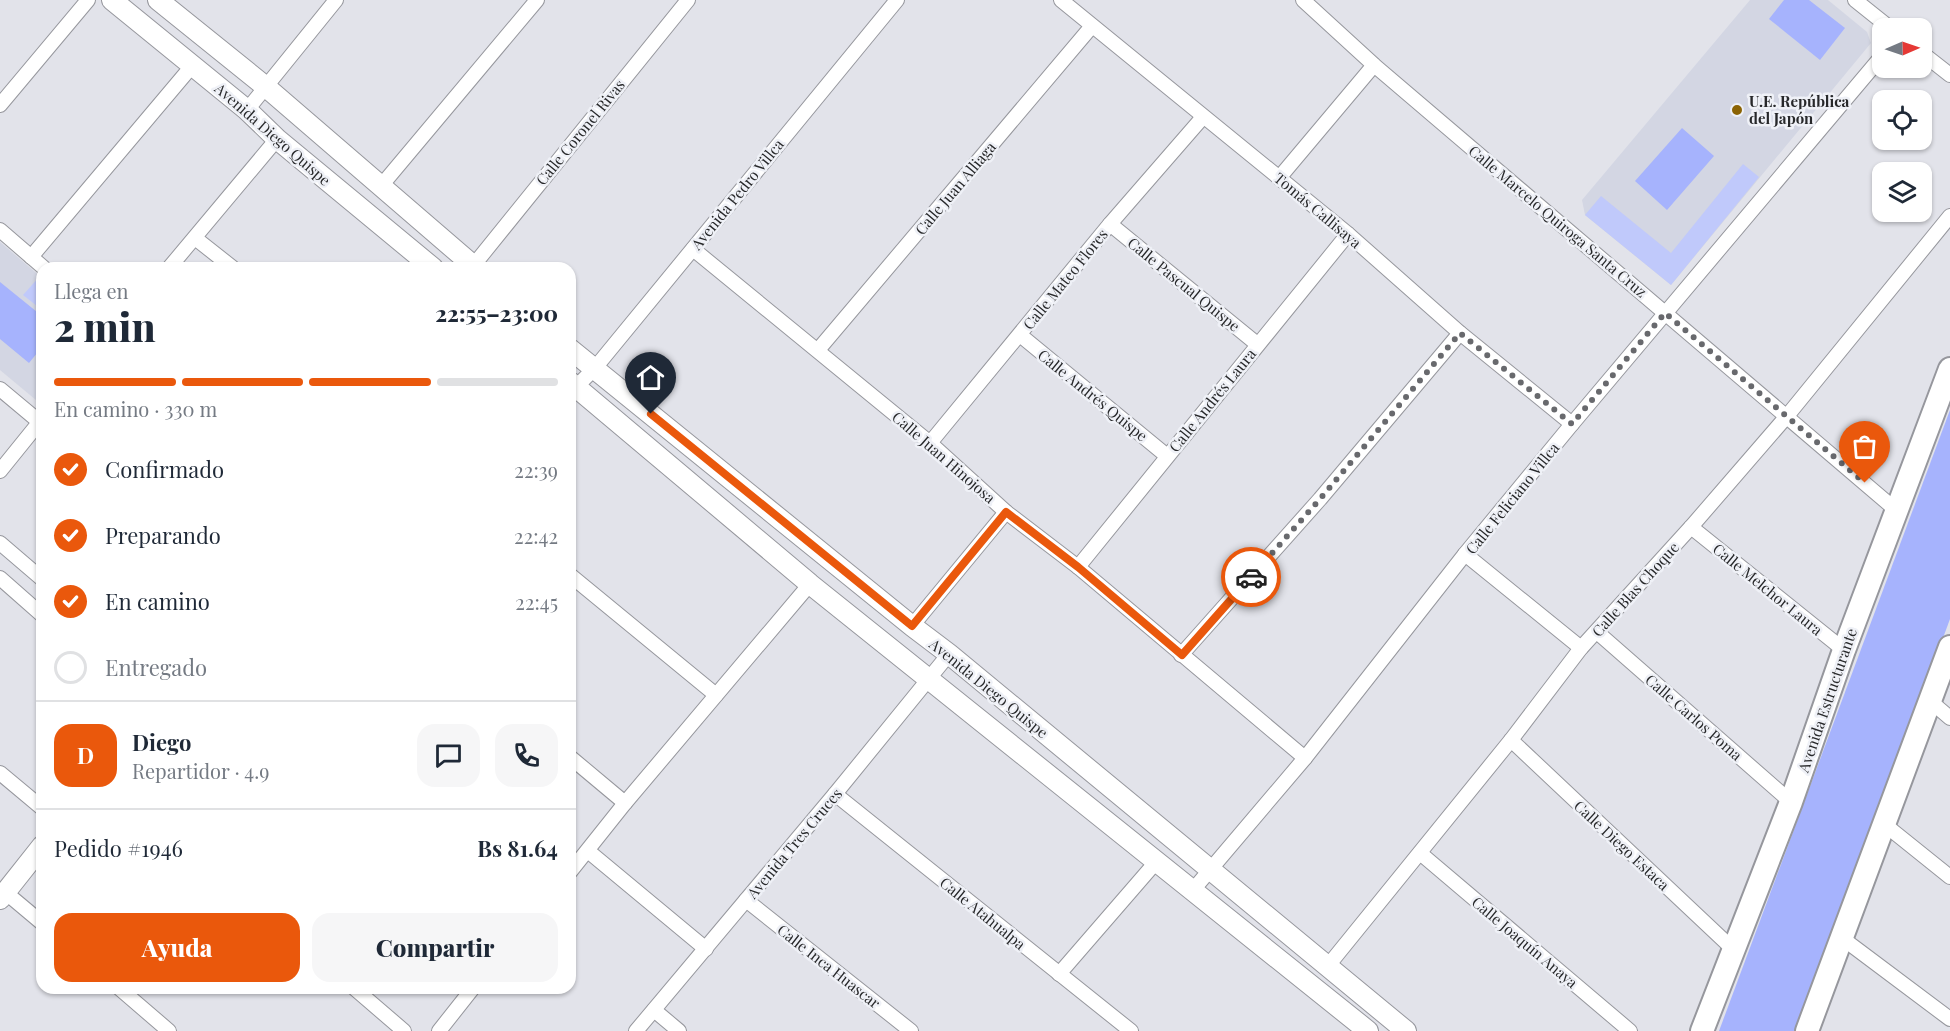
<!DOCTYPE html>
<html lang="es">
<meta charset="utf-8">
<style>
:root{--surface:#fff;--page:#f6f6f7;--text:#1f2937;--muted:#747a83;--line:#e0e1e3;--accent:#ea580c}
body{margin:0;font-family:"Playfair Display",serif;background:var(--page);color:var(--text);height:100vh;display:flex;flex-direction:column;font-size:22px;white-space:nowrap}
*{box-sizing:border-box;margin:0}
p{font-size:20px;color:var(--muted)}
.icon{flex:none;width:33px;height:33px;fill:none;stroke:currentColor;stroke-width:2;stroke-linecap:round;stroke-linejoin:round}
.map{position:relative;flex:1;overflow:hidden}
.sheet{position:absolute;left:36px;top:262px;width:540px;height:732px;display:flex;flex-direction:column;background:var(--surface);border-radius:18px;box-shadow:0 2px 4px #0004}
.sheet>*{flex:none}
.needle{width:39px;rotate:88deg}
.controls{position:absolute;left:1872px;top:18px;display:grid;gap:12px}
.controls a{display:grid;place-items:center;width:60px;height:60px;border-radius:12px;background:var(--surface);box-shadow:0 2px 4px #0004;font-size:30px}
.pin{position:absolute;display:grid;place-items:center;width:51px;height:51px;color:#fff;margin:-62px -26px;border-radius:50% 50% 50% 0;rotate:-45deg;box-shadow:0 0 6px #0007}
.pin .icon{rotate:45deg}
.courier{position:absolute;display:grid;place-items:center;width:60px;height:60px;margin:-30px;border:4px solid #ea580c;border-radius:50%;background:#fff;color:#222;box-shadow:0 2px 8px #0007}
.headline em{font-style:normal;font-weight:800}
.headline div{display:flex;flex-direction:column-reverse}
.headline{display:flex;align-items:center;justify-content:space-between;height:102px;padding:0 18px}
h1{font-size:39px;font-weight:800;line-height:45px}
.bar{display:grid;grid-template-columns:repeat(4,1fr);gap:9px 6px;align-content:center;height:72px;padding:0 18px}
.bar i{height:8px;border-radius:4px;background:var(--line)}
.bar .active{background:var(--accent)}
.bar p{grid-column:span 4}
.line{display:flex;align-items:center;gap:15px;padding:0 18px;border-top:2px solid var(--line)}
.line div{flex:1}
.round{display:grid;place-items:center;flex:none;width:63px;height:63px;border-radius:18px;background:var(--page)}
ol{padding:0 18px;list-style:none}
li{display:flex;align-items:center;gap:18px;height:66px}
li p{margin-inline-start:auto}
li .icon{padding:6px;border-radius:50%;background:var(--accent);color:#fff;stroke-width:4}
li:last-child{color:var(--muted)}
li i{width:33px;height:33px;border:3px solid var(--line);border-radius:50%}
.button{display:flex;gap:12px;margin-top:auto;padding:12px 18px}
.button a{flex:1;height:69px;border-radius:18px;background:var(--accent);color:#fff;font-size:24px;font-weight:800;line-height:69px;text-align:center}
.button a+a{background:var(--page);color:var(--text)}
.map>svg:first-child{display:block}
</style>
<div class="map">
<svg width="1950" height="1031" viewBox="0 0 1950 1031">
<rect width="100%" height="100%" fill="#e2e3ea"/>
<g fill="#d3d6e3">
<path d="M1750,0H1828L1867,32L1871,43L1671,285L1585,215L1582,200Z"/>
<path d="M0,242L42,278V405L0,370Z"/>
</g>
<g fill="#a6b3fd">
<path d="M1784,0H1809L1845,28L1820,60L1769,19Z"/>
<path d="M1682,128L1714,156L1667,210L1635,181Z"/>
<path d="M0,282L42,316V347L29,363L0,339Z"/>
<path d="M1950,410V619L1798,1031H1719Z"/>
</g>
<g fill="#c0c9fb">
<path d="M1743,164L1759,177L1671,285L1585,215L1601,196L1671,253Z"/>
<path d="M40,276L42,278V310L23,295Z"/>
</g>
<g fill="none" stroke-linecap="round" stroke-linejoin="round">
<defs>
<g id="street">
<path d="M1061,0L1348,234L1460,333L1572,424"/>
<path d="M1303,0L1374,65L1896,510"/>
<path d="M1855,0L1890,28"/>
<path d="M1922,53L1950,75"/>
<path d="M0,105L88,0"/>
<path d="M247,110L336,0"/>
<path d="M1279,178L1374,65"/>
<path d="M381,186L537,0"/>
<path d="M1110,224L1257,344"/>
<path d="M0,230L44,268"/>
<path d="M195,238L233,268"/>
<path d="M693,249L930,443L1006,512L1078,567L1305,758"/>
<path d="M31,257L192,66"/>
<path d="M473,266L688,0"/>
<path d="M169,268L277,139"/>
<path d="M1020,335L1167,456"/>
<path d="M818,350L1092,26"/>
<path d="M576,387L595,368L897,0"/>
<path d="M0,389L42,424"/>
<path d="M930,443L1110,224L1203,117"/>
<path d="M0,471L42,419"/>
<path d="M1691,527L1844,650"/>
<path d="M0,543L42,579"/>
<path d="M1465,554L1581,648"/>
<path d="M1078,567L1348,234"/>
<path d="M570,575L716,695"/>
<path d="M0,578L42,615"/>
<path d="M912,626L1006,512"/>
<path d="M1597,632L1791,802"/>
<path d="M1181,655L1320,499L1460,333"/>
<path d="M1929,700L1950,718"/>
<path d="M1511,740L1734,950"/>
<path d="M570,757L625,803"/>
<path d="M0,773L42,808"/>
<path d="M835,794L1131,1031"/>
<path d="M1884,824L1950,877"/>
<path d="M588,851L706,949"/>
<path d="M1420,853L1630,1031"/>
<path d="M570,872L625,803L810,584"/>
<path d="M1193,890L1305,758L1465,554L1572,424L1882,56"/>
<path d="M5,892L42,923"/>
<path d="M746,900L911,1031"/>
<path d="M1842,938L1950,1019"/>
<path d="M1327,967L1511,740L1581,648L1691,527L1787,416L1950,216"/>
<path d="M1059,974L1156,862"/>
<path d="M119,988L169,1031"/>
<path d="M354,988L404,1031"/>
<path d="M654,1010L679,1031"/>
<path d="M439,1031L473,988"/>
<path d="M636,1031L835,794L949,654"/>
</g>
<g id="secondary">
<path d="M112,0L247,110L277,139L433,268"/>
<path d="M158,0L266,87L476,268"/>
<path d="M570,349L912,626L949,654L1406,1031"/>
<path d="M570,382L810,584L1368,1031"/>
<path d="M0,899L42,846"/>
</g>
<g id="primary">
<path d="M1702,1031L1791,802L1844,650L1950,369"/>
<path d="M1807,1031L1950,647"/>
</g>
</defs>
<use href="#street" stroke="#96979d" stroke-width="16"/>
<use href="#secondary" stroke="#96979d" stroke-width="22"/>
<use href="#primary" stroke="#96979d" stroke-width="26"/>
<use href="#street" stroke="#fff" stroke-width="14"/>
<use href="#secondary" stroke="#fff" stroke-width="20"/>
<use href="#primary" stroke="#fff" stroke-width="22"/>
</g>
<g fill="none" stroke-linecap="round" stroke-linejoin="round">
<path stroke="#68696d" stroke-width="6" stroke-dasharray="0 10.8" d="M1251,577L1320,499L1460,333L1572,424L1665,313L1865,483"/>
<path stroke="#ea580c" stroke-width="8" d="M651,414L912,626L1006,512L1078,567L1182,655L1251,577"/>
</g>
<circle fill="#8b6303" stroke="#eff1f7" stroke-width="2" cx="1737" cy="110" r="6"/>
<g text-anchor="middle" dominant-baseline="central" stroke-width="5" stroke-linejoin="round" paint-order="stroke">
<g font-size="15" font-weight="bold" fill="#27282a" stroke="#eff1f7" text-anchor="start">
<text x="1749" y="101">U.E. República<tspan x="1749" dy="17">del Japón</tspan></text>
</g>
<g font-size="15" fill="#27282a" stroke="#eff1f7">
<text transform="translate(580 132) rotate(-51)">Calle Coronel Rivas</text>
<text transform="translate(273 134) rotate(41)">Avenida Diego Quispe</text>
<text transform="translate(955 188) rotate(-50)">Calle Juan Alliaga</text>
<text transform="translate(737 194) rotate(-51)">Avenida Pedro Villca</text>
<text transform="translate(1318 210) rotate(40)">Tomás Callisaya</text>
<text transform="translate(1558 221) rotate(40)">Calle Marcelo Quiroga Santa Cruz</text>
<text transform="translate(1065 279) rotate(-51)">Calle Mateo Flores</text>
<text transform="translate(1184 284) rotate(39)">Calle Pascual Quispe</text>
<text transform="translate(1093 395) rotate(39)">Calle Andrés Quispe</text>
<text transform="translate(1212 400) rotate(-51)">Calle Andrés Laura</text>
<text transform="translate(944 457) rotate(41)">Calle Juan Hinojosa</text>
<text transform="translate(1512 498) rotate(-51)">Calle Feliciano Villca</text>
<text transform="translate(1635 589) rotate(-48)">Calle Blas Choque</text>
<text transform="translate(1768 589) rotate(39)">Calle Melchor Laura</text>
<text transform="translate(989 688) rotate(39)">Avenida Diego Quispe</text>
<text transform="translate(1827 700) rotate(-71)">Avenida Estructurante</text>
<text transform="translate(1694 717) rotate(41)">Calle Carlos Poma</text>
<text transform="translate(794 843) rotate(-50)">Avenida Tres Cruces</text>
<text transform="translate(1622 845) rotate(43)">Calle Diego Estaca</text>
<text transform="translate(983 913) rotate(39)">Calle Atahualpa</text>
<text transform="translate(1525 942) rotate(40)">Calle Joaquín Anaya</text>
<text transform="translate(829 966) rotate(38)">Calle Inca Huascar</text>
</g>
</g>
</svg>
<div class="controls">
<a><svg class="needle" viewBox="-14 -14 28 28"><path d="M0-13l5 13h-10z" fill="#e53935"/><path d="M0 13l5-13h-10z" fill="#747a83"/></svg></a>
<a><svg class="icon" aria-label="locate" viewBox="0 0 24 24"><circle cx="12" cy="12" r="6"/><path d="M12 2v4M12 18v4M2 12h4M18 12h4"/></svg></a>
<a><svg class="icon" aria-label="layers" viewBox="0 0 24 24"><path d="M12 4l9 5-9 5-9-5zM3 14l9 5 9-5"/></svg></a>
</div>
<div class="pin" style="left:1865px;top:483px;background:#ea580c"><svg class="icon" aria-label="bag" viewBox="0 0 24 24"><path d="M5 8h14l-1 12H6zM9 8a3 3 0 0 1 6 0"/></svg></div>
<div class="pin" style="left:651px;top:414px;background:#1f2937"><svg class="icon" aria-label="home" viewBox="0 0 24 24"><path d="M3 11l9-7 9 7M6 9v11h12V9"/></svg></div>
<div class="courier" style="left:1251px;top:577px"><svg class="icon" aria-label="car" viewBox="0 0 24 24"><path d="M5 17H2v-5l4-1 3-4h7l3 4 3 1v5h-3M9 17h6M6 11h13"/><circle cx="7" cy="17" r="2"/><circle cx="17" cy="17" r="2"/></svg></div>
<section class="sheet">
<div class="headline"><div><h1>2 min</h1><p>Llega en</p></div><em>22:55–23:00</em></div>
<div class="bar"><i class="active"></i><i class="active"></i><i class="active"></i><i></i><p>En camino · 330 m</p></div>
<ol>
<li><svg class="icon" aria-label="check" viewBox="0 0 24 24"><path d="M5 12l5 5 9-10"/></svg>Confirmado<p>22:39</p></li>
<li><svg class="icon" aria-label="check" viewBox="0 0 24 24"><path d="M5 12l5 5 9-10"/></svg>Preparando<p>22:42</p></li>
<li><svg class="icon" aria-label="check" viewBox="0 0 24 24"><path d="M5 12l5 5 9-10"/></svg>En camino<p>22:45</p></li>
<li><i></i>Entregado</li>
</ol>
<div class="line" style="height:108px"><b class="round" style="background:var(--accent);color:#fff">D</b><div><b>Diego</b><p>Repartidor · 4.9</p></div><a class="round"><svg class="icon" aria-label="chat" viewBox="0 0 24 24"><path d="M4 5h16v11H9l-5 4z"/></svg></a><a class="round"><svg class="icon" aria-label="phone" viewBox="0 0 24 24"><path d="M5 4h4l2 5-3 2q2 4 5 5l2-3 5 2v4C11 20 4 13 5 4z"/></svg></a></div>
<div class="line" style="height:78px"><div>Pedido #1946</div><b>Bs 81.64</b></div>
<div class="button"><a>Ayuda</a><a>Compartir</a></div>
</section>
</div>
